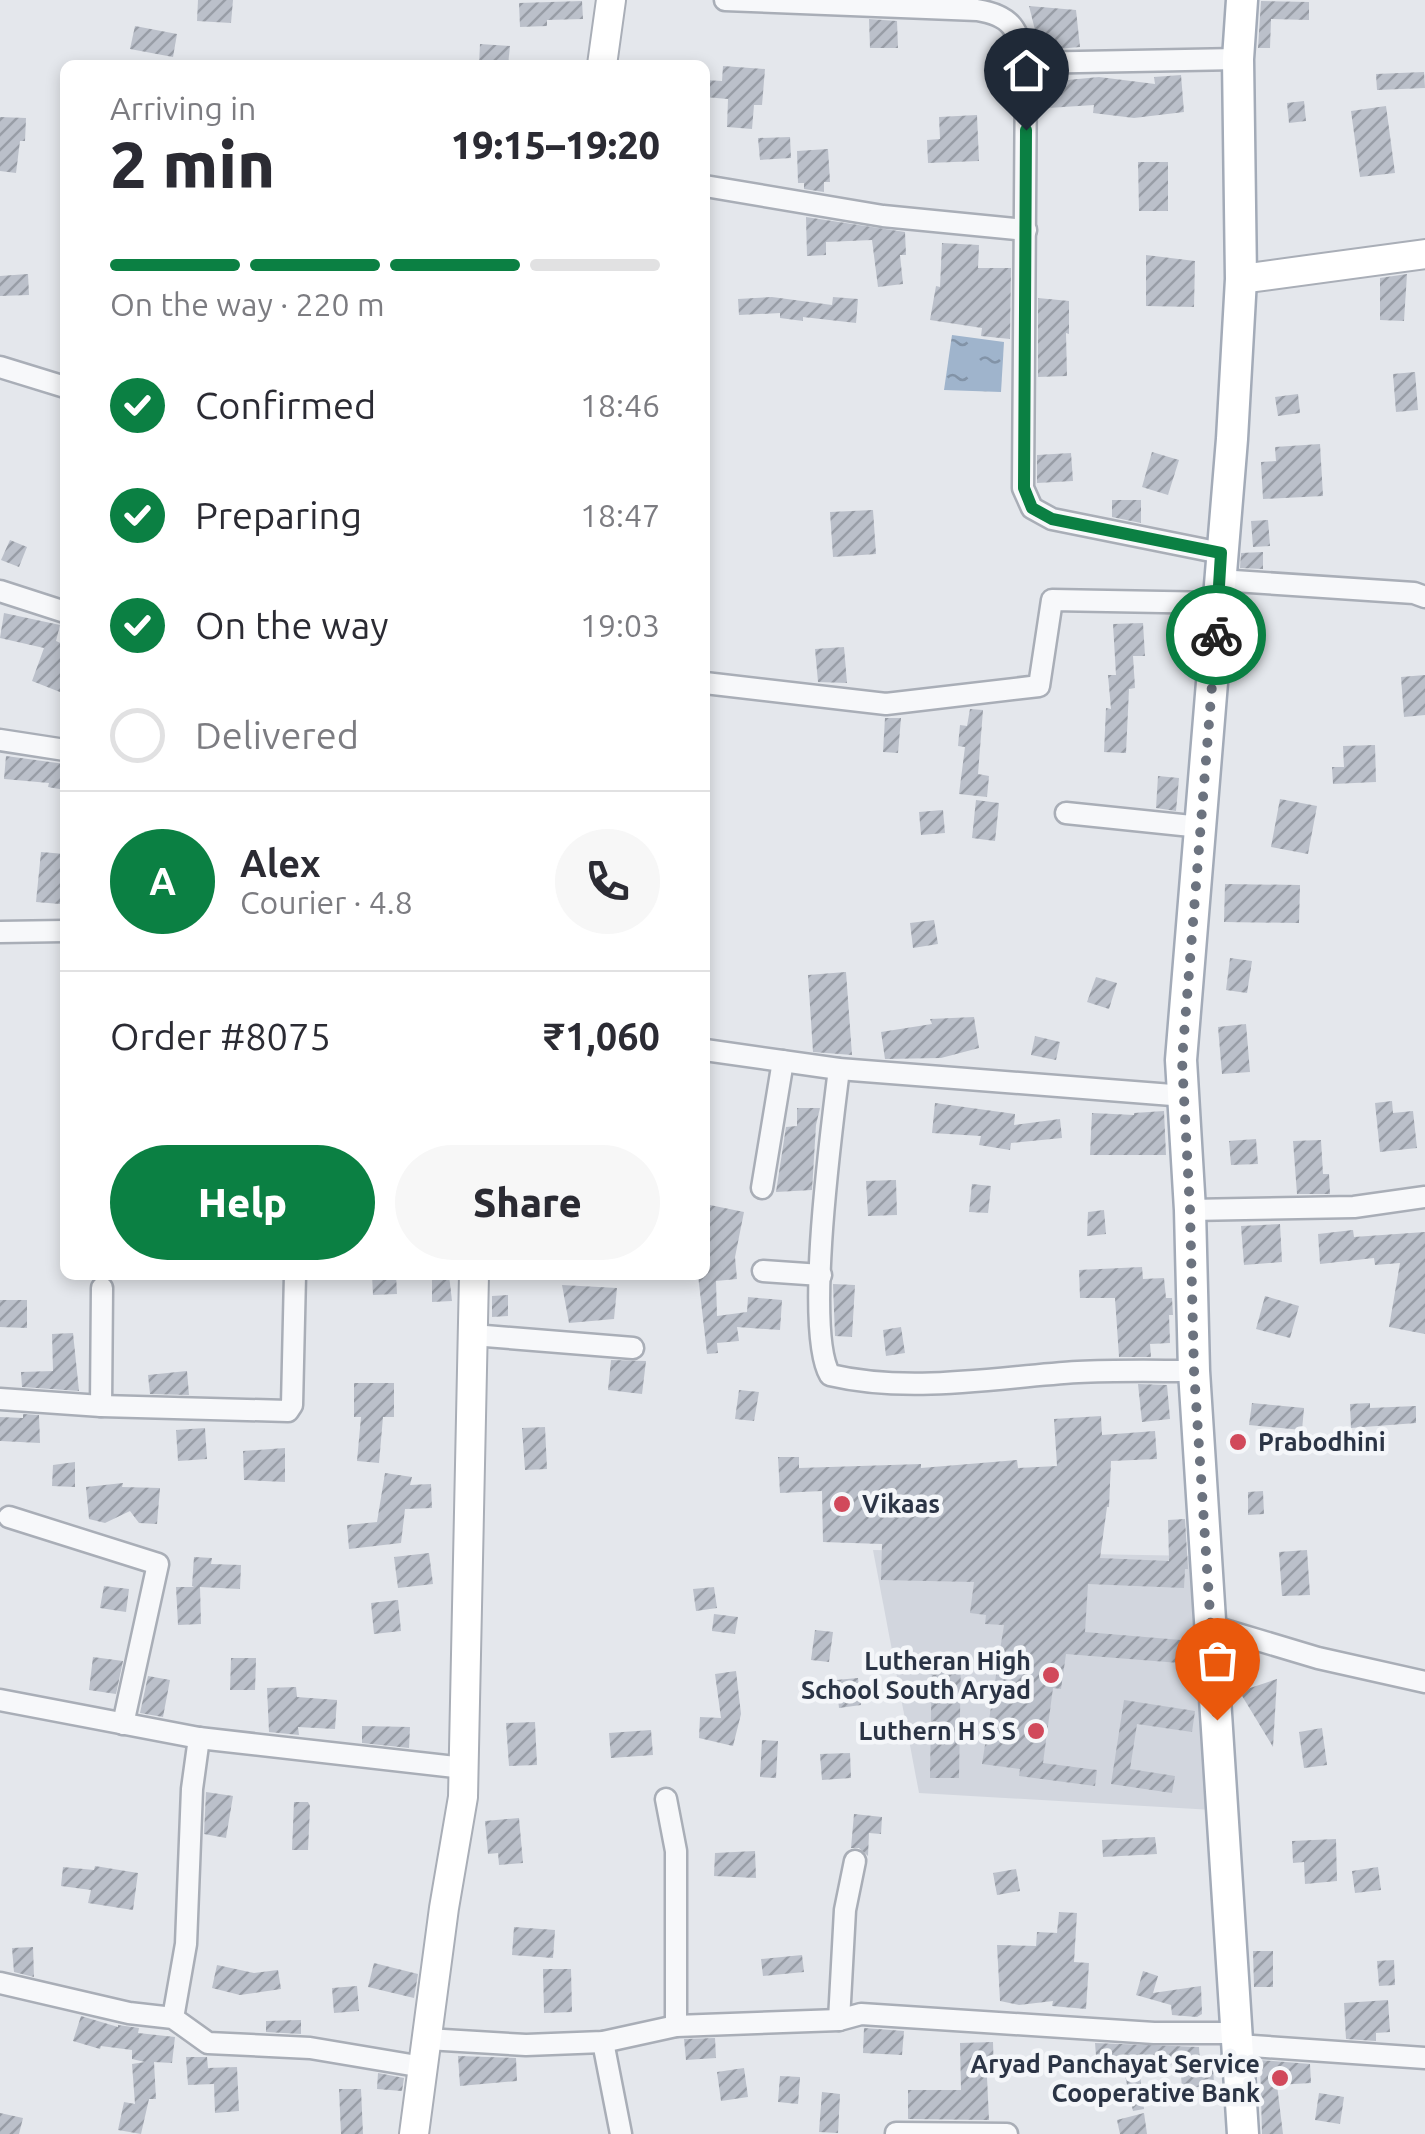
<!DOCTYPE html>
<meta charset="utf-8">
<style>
:root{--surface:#fff;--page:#f7f7f7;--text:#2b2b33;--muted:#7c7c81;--line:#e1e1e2;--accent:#0b8043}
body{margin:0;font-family:Ubuntu,sans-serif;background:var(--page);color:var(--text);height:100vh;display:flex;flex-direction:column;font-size:38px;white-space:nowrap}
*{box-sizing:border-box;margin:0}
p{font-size:32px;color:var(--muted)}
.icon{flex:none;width:55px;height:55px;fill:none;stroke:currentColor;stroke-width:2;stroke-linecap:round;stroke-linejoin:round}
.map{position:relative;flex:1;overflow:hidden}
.panel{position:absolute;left:60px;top:60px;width:650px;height:1220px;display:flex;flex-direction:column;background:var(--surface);border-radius:15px;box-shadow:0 5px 15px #0003}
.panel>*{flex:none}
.pin{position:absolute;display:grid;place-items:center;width:85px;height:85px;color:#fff;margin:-102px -42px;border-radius:50% 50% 50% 0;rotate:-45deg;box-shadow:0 0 10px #0007}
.pin .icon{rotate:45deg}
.courier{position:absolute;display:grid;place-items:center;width:100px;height:100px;margin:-50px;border:8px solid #0b8043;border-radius:50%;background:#fff;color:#222;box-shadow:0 2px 12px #0007}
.summary em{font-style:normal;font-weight:800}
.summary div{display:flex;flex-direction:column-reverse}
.summary{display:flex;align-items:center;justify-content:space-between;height:170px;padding:0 50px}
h1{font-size:65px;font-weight:800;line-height:75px}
.bar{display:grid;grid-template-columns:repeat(4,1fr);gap:15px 10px;align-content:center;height:120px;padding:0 50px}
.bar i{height:12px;border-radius:8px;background:var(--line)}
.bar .on{background:var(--accent)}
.bar p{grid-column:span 4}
.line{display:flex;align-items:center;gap:25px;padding:0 50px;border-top:2px solid var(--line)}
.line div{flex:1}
.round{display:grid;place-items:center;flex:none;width:105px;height:105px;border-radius:52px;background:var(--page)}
ol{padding:0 50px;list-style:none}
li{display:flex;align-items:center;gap:30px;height:110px}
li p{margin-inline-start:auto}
li .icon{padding:10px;border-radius:50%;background:var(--accent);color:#fff;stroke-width:4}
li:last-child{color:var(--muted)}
li i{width:55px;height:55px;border:5px solid var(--line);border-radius:50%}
.action{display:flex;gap:20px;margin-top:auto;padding:20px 50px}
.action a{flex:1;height:115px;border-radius:60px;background:var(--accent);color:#fff;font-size:40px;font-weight:800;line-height:115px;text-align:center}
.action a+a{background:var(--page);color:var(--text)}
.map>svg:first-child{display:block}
</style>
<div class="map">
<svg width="1425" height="2134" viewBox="0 0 1425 2134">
<defs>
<pattern id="water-ripples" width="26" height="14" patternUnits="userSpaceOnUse" patternTransform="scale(2.5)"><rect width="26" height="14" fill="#9fb4cc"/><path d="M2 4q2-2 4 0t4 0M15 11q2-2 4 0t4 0" fill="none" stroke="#8293a7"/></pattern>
<pattern id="building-hatch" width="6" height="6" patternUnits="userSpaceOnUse" patternTransform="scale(2.5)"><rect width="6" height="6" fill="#bbc0ca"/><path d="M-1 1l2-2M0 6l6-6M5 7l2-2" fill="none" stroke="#989da6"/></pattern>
</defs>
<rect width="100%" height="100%" fill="#e4e7ec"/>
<path fill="#d2d6de" d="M873,1550L1199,1556L1213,1810L919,1793Z"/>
<path fill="url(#water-ripples)" d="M952,335L1004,342L1001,392L944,390Z"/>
<g fill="url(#building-hatch)">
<path d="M198,0H233L231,23L197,21Z"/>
<path d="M582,1L583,19L547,20V26L520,27L519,3Z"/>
<path d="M1261,1L1309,2V20L1271,19L1270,48H1258Z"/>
<path d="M1029,6L1076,10L1080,47L1057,49L1038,42Z"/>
<path d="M869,19L897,21L898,48H870Z"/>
<path d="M135,26L177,34L173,57L130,49Z"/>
<path d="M480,44L510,46L508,65H479Z"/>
<path d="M723,66L765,69L762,105H754L752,129L727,127L728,99L705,97V80L722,81Z"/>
<path d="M1424,72L1425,88L1377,90L1376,74Z"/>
<path d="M1181,75L1184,112L1134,118L1093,113L1094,105L1048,108L1047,82L1099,77L1155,84L1154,77Z"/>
<path d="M1304,101L1306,121L1289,123L1287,103Z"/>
<path d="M1386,106L1395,173L1360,177L1351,111Z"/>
<path d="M977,115L979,161L928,163L927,140L940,139L939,117Z"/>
<path d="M0,117L26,118L25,141H20L16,173L0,171Z"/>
<path d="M790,137L791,158L760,160L758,138Z"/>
<path d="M828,149L830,182H824V192L804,189V183H798L797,151Z"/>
<path d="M1138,162H1168V211H1139Z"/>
<path d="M806,217L905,232L906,255H900L903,284L878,287L872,240L826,242V255L807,256Z"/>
<path d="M942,243L979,245L978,268H1011L1010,339L981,336L982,328L930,320L936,286L940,287Z"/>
<path d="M1146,255L1195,261L1194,307L1146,306Z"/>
<path d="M28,274L29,295L0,296V276Z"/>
<path d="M1407,274L1404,321L1380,320V278Z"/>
<path d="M772,297L832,305L833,297L858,299L856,323L803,317V321L780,318V313L739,315L738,299Z"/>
<path d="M1038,298L1069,301V334L1066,333L1067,376L1038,377Z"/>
<path d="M1415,372L1418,410L1396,412L1393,374Z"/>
<path d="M1298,394L1300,413L1278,416L1275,397Z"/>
<path d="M1320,444L1323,496L1263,499L1261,462L1276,461L1275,447Z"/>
<path d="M1152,452L1179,460L1168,495L1142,487Z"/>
<path d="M1071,453L1073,481L1037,483V455Z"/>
<path d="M1112,500H1141V523L1112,517Z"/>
<path d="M873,510L876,554L833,557L830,512Z"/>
<path d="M1268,520L1270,546L1253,547L1251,521Z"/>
<path d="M10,540L27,547L19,567L1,560Z"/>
<path d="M1263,552V569L1240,568L1241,553Z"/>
<path d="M4,613L60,625L56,641L65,645V694L32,681L44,648L0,638Z"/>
<path d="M1143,623L1145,656H1133L1135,688L1129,689L1126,753L1104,752L1106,708L1111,709L1108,675H1116L1113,624Z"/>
<path d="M844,647L847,683L818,682L815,649Z"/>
<path d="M1425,675V715L1404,717L1401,677Z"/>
<path d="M970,709L983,710L978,774L989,776L987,797L959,794L965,747L958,746L960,725L967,726Z"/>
<path d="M885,718H901L898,753L883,752Z"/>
<path d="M1375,745L1376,782L1333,784L1332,767H1344L1343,746Z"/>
<path d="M6,756L65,764V790L48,787L49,783L4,779Z"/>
<path d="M1158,776L1179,778L1176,811L1156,808Z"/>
<path d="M1280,799L1317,806L1308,854L1271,847Z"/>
<path d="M976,800L999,803L995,841L972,838Z"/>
<path d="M943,810L945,833L921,835L919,812Z"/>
<path d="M41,852L65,854L60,904L36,902Z"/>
<path d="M1225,884L1300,885L1299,923L1224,922Z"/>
<path d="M934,920L938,944L913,948L910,923Z"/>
<path d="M1230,958L1252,961L1247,993L1226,990Z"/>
<path d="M846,972L852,1055L813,1052L808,975Z"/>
<path d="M1096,977L1117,983L1109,1009L1087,1002Z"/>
<path d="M974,1017L979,1048L941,1058L885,1059L881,1032L932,1024L930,1019Z"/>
<path d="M1246,1024L1250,1072L1222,1074L1218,1027Z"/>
<path d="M1035,1036L1060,1042L1056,1060L1031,1055Z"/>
<path d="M1392,1101L1393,1113L1413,1111L1417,1148L1380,1152L1375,1103Z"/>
<path d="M935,1103L1015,1114L1014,1125L1060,1119L1062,1138L1011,1143L1010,1150L979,1145L981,1136L932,1133Z"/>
<path d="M797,1108H820L816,1125L812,1190L776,1192L786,1127L797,1126Z"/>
<path d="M1164,1111L1166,1155H1090L1092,1113L1134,1115V1113Z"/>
<path d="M1256,1139L1258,1164L1231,1165L1229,1141Z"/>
<path d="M1321,1140L1323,1174H1329L1330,1194H1297L1293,1141Z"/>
<path d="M896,1180L897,1215L868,1216L866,1181Z"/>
<path d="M972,1184L991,1186L988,1213L969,1212Z"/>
<path d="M705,1204L744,1212L735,1257L737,1279L716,1281L717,1316L747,1312L748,1297L782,1300L780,1330L737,1327L739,1341L717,1343L718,1353L707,1354L698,1275H705L710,1235L705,1234Z"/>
<path d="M1104,1210L1106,1234L1087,1236L1088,1212Z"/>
<path d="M1280,1224L1282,1262L1244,1265L1241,1226Z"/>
<path d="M1353,1230L1354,1237L1425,1232V1334L1389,1327L1400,1263L1375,1265L1374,1258L1320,1264L1318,1234Z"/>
<path d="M1142,1267L1143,1279L1164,1278L1166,1298H1172L1173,1315H1169L1170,1343L1150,1344L1151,1357H1119L1115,1298H1080L1079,1270Z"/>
<path d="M372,1275H396L397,1294L373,1295Z"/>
<path d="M432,1275H449L452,1301L432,1302Z"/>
<path d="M833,1284L855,1285L852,1337L835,1336Z"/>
<path d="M562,1285L617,1288L614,1319L569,1323Z"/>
<path d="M508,1295V1316L492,1317V1296Z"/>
<path d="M1265,1296L1299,1306L1290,1338L1256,1329Z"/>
<path d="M0,1300H27V1328L0,1327Z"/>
<path d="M901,1327L905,1353L886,1356L883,1330Z"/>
<path d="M73,1333L79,1391L22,1387L21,1372L53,1371L52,1334Z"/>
<path d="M611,1360L646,1361L642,1394L608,1390Z"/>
<path d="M187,1371L189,1395L150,1394L148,1375Z"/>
<path d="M354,1383H394V1417H383L379,1463L357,1461L361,1417H354Z"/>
<path d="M1138,1384L1167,1385L1170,1419L1142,1422Z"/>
<path d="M739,1390L759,1392L754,1421L735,1419Z"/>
<path d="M1252,1403L1304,1408L1302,1430L1249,1425Z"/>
<path d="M1370,1403V1408L1416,1406V1423L1351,1428L1350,1404Z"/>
<path d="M23,1414L39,1415L40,1443L0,1441V1417L23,1418Z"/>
<path d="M1101,1416L1102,1435L1155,1431L1157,1459L1111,1461L1109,1507H1107L1100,1558L1169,1561L1168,1520L1185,1519L1188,1569H1185L1184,1588L1088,1584L1085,1632L1193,1641V1652L1192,1664L1066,1654L1061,1689L1053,1688L1043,1763L1097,1770L1095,1786L1019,1776L1020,1769L982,1764L1004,1625L985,1624L986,1615L970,1613L974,1582L881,1580L882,1544L823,1542L822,1491L780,1493L778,1457H799V1468L921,1464V1468L1017,1460L1018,1468L1057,1466L1054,1419Z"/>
<path d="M545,1427L547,1469L525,1470L522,1428Z"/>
<path d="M205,1428L207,1459L178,1461L176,1430Z"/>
<path d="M285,1448V1482L244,1480L243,1451Z"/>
<path d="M75,1462V1487L52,1486L53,1465Z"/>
<path d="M385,1473L412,1477L410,1485L431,1484L432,1508L405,1509L401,1543L349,1549L347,1525L377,1522Z"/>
<path d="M123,1483L122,1487L160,1488L157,1524L139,1523L130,1511L105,1523L89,1519L86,1487Z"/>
<path d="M1263,1491L1264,1514L1248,1515V1492Z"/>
<path d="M1307,1550L1310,1595L1282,1596L1279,1552Z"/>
<path d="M429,1553L433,1584L398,1588L394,1557Z"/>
<path d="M194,1557L212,1558L211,1564L241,1565L240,1589L200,1587L201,1624L178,1625L176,1587H194L192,1586Z"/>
<path d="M104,1586L129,1589L126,1612L100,1608Z"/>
<path d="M714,1587L717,1608L696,1611L693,1589Z"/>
<path d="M398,1600L401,1631L374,1634L371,1603Z"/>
<path d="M714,1614L738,1617L735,1634L712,1631Z"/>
<path d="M815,1630L833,1632L829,1662L811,1660Z"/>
<path d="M1231,1649L1246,1651L1244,1690L1277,1679L1273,1747L1233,1681Z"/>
<path d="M932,1654L961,1655L959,1778H930Z"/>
<path d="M93,1657L123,1661L116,1694L89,1690Z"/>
<path d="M231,1658H256L255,1690H230Z"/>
<path d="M736,1671L741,1714L733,1746L699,1738L700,1717L721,1718L715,1674Z"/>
<path d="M148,1676L170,1680L163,1717L140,1713Z"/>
<path d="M858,1678L861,1705L839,1708L836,1680Z"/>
<path d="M296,1687L297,1697L337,1700L335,1729L298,1727L299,1735L269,1732L267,1688Z"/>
<path d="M1124,1700L1195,1711L1192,1732L1137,1724L1130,1769L1175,1776L1172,1793L1111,1784Z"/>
<path d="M535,1722L537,1765L509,1766L506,1723Z"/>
<path d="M362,1726L410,1727L409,1748L362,1743Z"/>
<path d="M1322,1728L1327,1765L1304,1768L1299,1732Z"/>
<path d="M651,1730L653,1755L611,1758L609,1733Z"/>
<path d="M762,1740L778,1741L776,1778L760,1777Z"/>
<path d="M850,1753L851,1778L822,1780L820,1754Z"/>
<path d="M206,1792L233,1796L226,1838L204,1834Z"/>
<path d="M294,1802H308L310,1806L308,1850H292Z"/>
<path d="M854,1814L882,1817L881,1834L869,1833L868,1856L859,1848H851Z"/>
<path d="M519,1818L523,1863L499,1865L498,1853L488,1854L485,1821Z"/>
<path d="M1155,1837L1157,1854L1103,1857L1102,1840Z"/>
<path d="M1336,1839L1337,1881L1305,1884L1304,1862L1293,1863L1292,1841Z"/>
<path d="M755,1851L756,1878L714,1876L715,1853Z"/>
<path d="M95,1866L138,1873L133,1910L88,1903L91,1890L61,1886L63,1867L94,1870Z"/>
<path d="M1378,1867L1381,1890L1355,1893L1352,1871Z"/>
<path d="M1016,1869L1020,1891L997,1895L993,1873Z"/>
<path d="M1059,1912L1077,1913L1074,1962L1089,1963L1086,2009L1052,2006L1053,2001L1019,2005L1000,2001L997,1945L1036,1946L1037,1932L1057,1933Z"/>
<path d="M514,1927L555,1930L553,1958L512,1955Z"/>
<path d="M33,1947L34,1977L14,1972L12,1948Z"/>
<path d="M1253,1951H1273V1987H1254Z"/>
<path d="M802,1955L804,1972L763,1976L761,1959Z"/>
<path d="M1394,1960L1395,1985L1379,1986L1377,1961Z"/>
<path d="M374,1963L418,1974L414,1998L368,1987Z"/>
<path d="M217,1965L254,1973L278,1970L281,1989L240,1995L212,1988Z"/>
<path d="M543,1969H571L572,2012L544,2013Z"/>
<path d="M1143,1971L1158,1976L1153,1993L1201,1986L1202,2014L1197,2017L1172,2015L1171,2005L1136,1995Z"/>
<path d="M357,1986L359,2011L334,2013L332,1988Z"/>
<path d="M1388,2000L1390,2032L1376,2033V2041L1346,2039L1344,2003Z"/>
<path d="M81,2016L118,2027V2025L139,2028L138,2033L175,2037L172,2063L154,2062L156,2099H149L141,2134L118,2130L124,2102L135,2104L132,2064L145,2062L132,2059V2050L101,2046L100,2049L73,2041Z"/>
<path d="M301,2020V2034L266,2032V2021Z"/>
<path d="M864,2028L904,2031L902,2055L863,2053Z"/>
<path d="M715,2038L716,2058L686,2060L684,2039Z"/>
<path d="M993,2042L994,2077H987L989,2120L908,2119V2090H961L960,2043Z"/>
<path d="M1095,2043L1199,2047L1200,2064L1213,2063L1214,2086L1182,2088L1180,2064L1139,2066L1144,2109L1133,2111L1123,2067L1097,2068Z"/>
<path d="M458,2056L516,2058L517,2081L460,2086Z"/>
<path d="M186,2057H207L208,2068L237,2067L239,2111L215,2113L214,2084L188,2085Z"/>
<path d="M1260,2060L1310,2064L1311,2083L1277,2085L1283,2134H1262Z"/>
<path d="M744,2068L748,2097L721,2101L717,2072Z"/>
<path d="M378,2073L404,2078L402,2091L377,2089Z"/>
<path d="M780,2076L800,2077L798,2104L778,2102Z"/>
<path d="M339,2089H361L363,2134H341Z"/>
<path d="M822,2092L840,2094L838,2133L819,2132Z"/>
<path d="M1319,2093L1344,2097L1340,2124L1315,2120Z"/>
<path d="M0,2113L23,2118L19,2134H0Z"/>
<path d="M1144,2113L1147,2134H1120L1117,2120Z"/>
</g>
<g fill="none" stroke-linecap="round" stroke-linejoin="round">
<defs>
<g id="street">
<path d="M725,0L977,10C1014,16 1017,30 1026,63L1023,488L1032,508L1052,519L1221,553"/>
<path d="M1026,63L1238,59"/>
<path d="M705,186L883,216L1026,230"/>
<path d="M0,367L65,387"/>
<path d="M1219,580L1414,593L1425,597"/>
<path d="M0,591L65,612"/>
<path d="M705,683L886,704L1039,686L1052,600L1218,603"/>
<path d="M0,740L65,750"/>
<path d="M1066,813L1201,827"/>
<path d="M0,932L65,931"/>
<path d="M705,1050L839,1069L1185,1096"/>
<path d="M839,1069C832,1127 804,1331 830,1375C911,1394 996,1377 1078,1372C1116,1370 1156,1371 1194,1371"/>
<path d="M762,1188L783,1061"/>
<path d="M1190,1210L1354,1207L1425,1197"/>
<path d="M763,1271L821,1275"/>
<path d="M473,1335L633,1348"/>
<path d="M0,1399L101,1406L288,1411L292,1405L295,1275"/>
<path d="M101,1406L102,1288"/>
<path d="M9,1517L158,1564L123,1724"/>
<path d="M1211,1626L1318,1658L1425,1682"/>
<path d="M0,1700L199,1738L464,1768"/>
<path d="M666,1799L676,1851V2026"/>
<path d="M0,1983L129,2013L173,2018L208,2043L310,2048L423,2067"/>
<path d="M173,2018L186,1944L192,1789L199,1738"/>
<path d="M839,2020L845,1910L855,1861"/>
<path d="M427,2039L526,2045L603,2042L676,2026L839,2020L861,2014L1154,2033H1236"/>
<path d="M603,2042L621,2134"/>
<path d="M1238,2045L1425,2058"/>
<path d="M896,2133L1007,2134"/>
</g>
<g id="secondary">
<path d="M602,65L611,0"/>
<path d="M1241,279L1425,254"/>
<path d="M414,2134L444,1908L463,1797L474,1275"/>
</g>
<path id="primary" d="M1242,0L1238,59L1241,279L1232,439L1181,1060L1190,1210L1194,1371L1243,2134"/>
</defs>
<use href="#street" stroke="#a9aeb7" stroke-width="25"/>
<use href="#secondary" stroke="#a9aeb7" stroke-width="32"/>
<use href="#primary" stroke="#a3abb8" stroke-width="35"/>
<use href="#street" stroke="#f7f8fa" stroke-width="20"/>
<use href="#secondary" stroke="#fff" stroke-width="28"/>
<use href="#primary" stroke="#fff" stroke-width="30"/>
</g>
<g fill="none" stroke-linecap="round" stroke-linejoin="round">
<path stroke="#6c737f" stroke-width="10" stroke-dasharray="0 18" d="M1216,635L1182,1060L1190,1210L1194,1371L1217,1720"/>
<path stroke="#0b8043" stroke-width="12" d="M1026,130L1024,488L1032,508L1052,519L1221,553L1216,635"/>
</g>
<g fill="#d1495b" stroke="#f4f6f9" stroke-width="4">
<circle cx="1238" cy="1442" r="10"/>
<circle cx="842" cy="1504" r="10"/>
<circle cx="1051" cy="1675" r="10"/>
<circle cx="1036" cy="1731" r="10"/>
<circle cx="1280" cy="2078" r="10"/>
</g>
<g text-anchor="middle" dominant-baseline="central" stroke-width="9" stroke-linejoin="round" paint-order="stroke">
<g font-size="25" font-weight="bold" fill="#2b3445" stroke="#f4f6f9" text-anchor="end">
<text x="1258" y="1442" text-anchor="start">Prabodhini</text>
<text x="862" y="1504" text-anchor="start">Vikaas</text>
<text x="1031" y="1661">Lutheran High<tspan x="1031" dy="29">School South Aryad</tspan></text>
<text x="1016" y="1731">Luthern H S S</text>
<text x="1260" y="2064">Aryad Panchayat Service<tspan x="1260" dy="29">Cooperative Bank</tspan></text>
</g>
</g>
</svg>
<div class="pin" style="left:1217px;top:1720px;background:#ea580c"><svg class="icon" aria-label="bag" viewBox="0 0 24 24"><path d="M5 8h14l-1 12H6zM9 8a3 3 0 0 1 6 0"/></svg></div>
<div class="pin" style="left:1026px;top:130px;background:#1f2937"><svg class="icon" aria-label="home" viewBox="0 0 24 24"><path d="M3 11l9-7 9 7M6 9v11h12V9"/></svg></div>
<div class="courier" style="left:1216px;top:635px"><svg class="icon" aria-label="bike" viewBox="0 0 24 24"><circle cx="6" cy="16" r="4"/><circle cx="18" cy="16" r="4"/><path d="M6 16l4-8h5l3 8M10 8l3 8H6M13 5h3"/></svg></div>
<section class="panel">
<div class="summary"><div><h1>2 min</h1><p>Arriving in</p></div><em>19:15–19:20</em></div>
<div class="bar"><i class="on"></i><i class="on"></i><i class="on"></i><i></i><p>On the way · 220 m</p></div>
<ol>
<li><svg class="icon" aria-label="check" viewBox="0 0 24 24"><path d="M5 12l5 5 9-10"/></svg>Confirmed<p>18:46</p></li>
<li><svg class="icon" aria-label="check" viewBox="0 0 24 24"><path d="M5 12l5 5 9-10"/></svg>Preparing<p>18:47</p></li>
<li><svg class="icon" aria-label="check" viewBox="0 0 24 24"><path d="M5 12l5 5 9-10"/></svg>On the way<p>19:03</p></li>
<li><i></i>Delivered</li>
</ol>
<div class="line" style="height:180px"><b class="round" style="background:var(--accent);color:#fff">A</b><div><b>Alex</b><p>Courier · 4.8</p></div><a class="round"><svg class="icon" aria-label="phone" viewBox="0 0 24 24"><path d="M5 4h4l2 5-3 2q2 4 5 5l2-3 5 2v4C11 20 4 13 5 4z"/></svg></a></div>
<div class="line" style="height:130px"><div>Order #8075</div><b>₹1,060</b></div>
<div class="action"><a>Help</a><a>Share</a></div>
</section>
</div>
